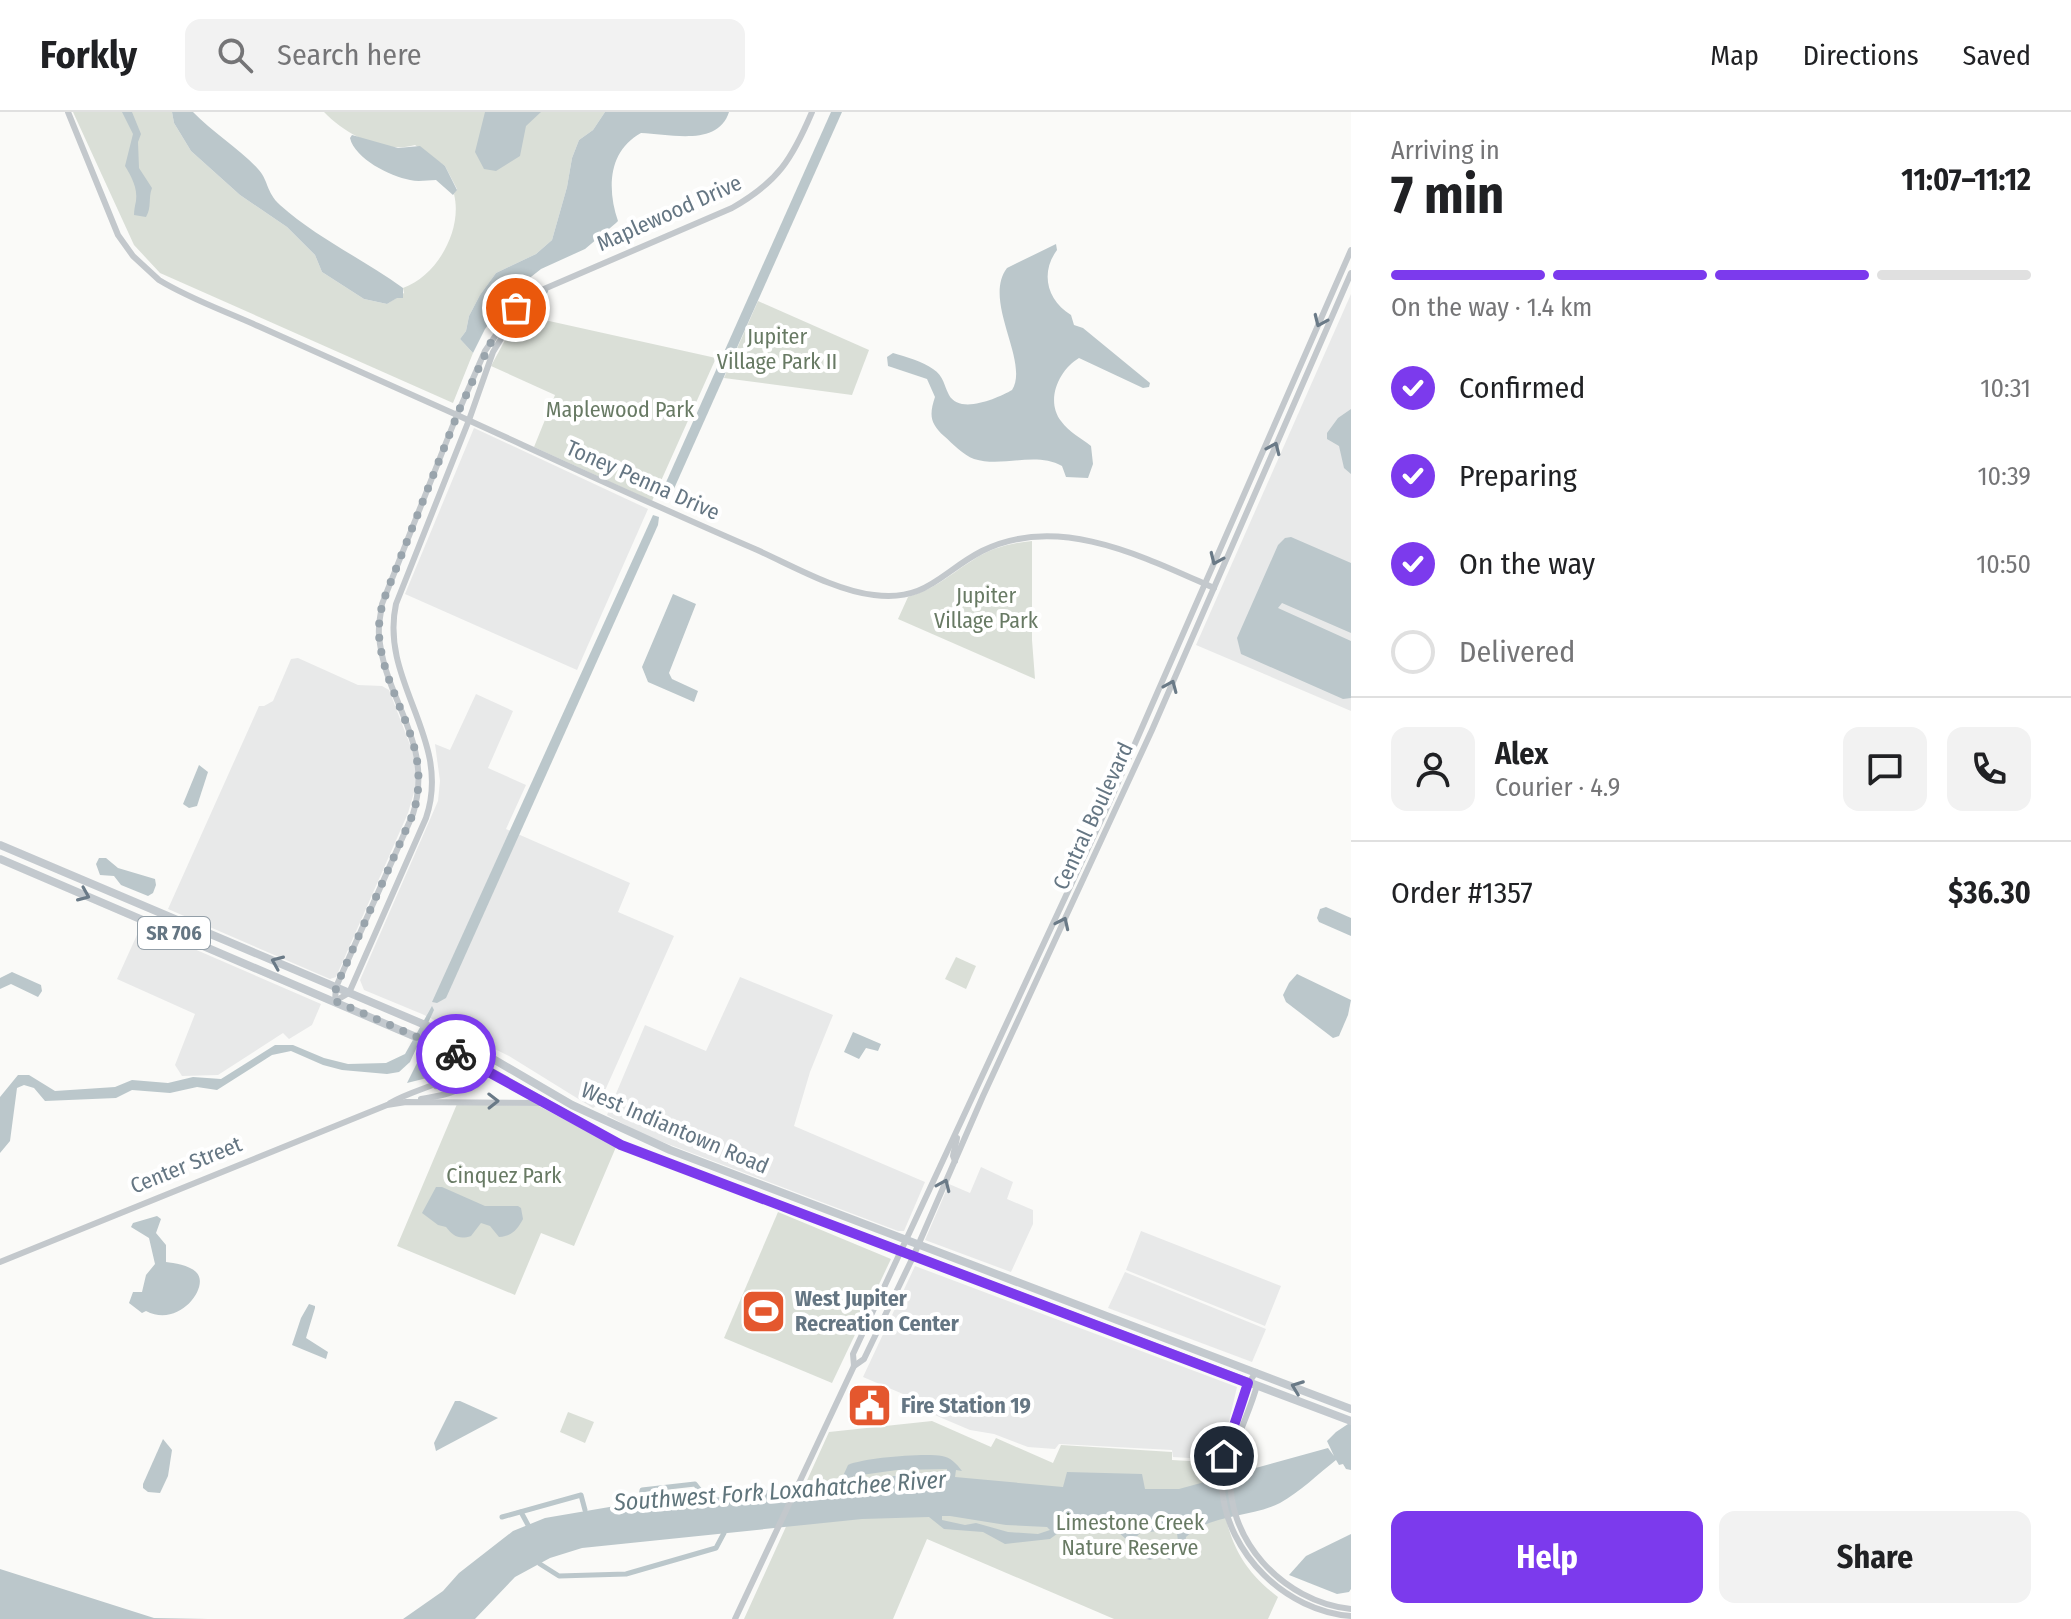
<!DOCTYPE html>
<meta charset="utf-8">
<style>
:root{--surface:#fff;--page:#f2f2f2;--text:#202124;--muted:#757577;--line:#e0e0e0;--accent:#7c3aed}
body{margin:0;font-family:"Fira Sans Condensed",sans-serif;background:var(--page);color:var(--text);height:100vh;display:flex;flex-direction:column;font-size:30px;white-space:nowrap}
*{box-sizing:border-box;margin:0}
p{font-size:26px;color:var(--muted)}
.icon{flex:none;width:44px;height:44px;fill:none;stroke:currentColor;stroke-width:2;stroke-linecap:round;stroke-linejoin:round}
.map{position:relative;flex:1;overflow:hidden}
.details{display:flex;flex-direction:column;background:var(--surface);width:720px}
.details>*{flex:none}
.pin{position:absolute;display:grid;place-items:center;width:68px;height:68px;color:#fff;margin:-34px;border:4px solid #fff;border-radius:50%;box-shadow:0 2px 8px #0007}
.courier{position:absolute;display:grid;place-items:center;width:80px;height:80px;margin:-40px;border:6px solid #7c3aed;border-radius:50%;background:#fff;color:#222;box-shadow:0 2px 10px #0007}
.summary em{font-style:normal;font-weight:700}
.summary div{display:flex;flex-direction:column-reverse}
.summary{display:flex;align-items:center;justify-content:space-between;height:136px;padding:0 40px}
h1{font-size:52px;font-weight:700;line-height:60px}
.bar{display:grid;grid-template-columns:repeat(4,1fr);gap:12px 8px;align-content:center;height:96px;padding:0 40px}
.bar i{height:10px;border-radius:6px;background:var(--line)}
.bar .selected{background:var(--accent)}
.bar p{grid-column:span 4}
.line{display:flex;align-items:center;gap:20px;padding:0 40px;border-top:2px solid var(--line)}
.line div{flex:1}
.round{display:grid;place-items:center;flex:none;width:84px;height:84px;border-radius:16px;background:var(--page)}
ol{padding:0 40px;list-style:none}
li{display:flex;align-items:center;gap:24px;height:88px}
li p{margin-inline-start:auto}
li .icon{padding:8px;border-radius:50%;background:var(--accent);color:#fff;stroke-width:4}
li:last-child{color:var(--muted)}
li i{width:44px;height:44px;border:4px solid var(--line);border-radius:50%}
.action{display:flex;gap:16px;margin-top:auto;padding:16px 40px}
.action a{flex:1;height:92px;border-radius:16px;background:var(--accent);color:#fff;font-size:32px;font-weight:700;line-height:92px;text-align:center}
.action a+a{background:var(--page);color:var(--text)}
header{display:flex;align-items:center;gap:48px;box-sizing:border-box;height:112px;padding:0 40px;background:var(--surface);border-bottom:2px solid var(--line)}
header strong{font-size:38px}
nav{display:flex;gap:44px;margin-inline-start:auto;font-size:28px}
.search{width:560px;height:72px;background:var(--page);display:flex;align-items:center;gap:20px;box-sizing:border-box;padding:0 28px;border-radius:16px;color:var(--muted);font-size:30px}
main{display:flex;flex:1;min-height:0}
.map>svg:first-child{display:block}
</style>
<header>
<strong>Forkly</strong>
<div class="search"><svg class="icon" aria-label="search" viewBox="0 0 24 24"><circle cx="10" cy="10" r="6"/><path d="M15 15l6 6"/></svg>Search here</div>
<nav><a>Map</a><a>Directions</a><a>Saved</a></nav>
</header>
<main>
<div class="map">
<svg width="1351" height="1507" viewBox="0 0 1351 1507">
<rect width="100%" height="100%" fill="#fafaf8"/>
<g fill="#e8e9e9">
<path d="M1351,182V599L1196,533Z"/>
<path d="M474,316L648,397L577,558L405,482Z"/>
<path d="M298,546L358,573L382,574L389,578L412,638L416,657L415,677L408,701L336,865L330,867L168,797L259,594H264L273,589L291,547Z"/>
<path d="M476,582L513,599L488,656L526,673L506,717L630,771L618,800L674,824L599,992L593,996L509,944L422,902L364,878L360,868L438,689L440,669L435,632L450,638Z"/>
<path d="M141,814L321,892L312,913L289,927L283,921L218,963L182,964L175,953L195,902L117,867Z"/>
<path d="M740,865L833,903L810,960L794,1014L925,1070L904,1119H898L644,1023L607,1003L645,913L706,939Z"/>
<path d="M981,1055L1013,1070L1007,1087L1033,1098V1112L1011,1160L925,1128L949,1072L970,1081Z"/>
<path d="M1141,1119L1281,1174L1265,1214L1126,1158Z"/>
<path d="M915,1154L1237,1275L1220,1348L1173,1345L1172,1338L1059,1332L1055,1337L1028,1335L994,1322L970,1318L937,1304L903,1282L863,1265Z"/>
<path d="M1125,1160L1266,1217L1252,1250L1108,1196Z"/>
</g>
<g fill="#dadfd7">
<path d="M73,0H172L174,11L191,39L240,83L287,115L315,143L322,160L364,187L387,192L404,181L403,176C437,164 463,118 454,82L457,77L445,54L415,33C383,42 346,23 324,0H605L593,18L579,28L572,46L567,75L552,128L536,142L496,161L480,183L469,204L466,219L460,227L473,241L453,291L160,161L134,133Z"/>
<path d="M758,189L869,238L852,283L724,266Z"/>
<path d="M522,203L716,246L652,389L534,335L555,283L491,254L510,219Z"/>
<path d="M1032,429V528L1035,567L898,507L908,485C939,475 947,464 973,448C991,436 1011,431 1032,429Z"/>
<path d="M956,845L976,854L966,877L945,867Z"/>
<path d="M457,992L539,994L616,1035L574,1134L541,1121L515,1183L397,1134Z"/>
<path d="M778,1100L891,1147L832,1271L724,1226Z"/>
<path d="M568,1300L594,1310L585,1331L560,1320Z"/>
<path d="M932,1309L991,1335L996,1326L1053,1351L1061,1333L1172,1340V1348L1207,1350L1217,1354C1225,1410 1229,1448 1278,1485L1268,1507H1114L927,1427L893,1507H744L829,1320Z"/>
</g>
<g fill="#bbc7cb" fill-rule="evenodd">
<path d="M122,0H132L141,22L138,30L139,56L152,76C148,86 152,95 146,105L134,103C134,98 135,94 136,89C138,76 131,64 125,54L133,22Z"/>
<path d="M172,0H193C212,20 240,37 258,57C268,67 266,80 280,93C317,126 363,147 403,176V186H397L387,192L364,187L322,160L315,143L287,115L240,83L191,39L174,11Z"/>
<path d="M485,0H541L526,14L520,44L496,59L484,57L475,40Z"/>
<path d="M605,0H729C718,35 670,22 641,21C608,39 607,77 618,109L616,111L585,137L541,157L517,176L485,217L473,241L460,227L466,219L469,204L480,183L496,161L536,142L552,128L567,75L572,46L579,28L593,18Z"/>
<path d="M831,0H842L673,379L665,389L659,386Z"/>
<path d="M352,23L398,36L420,34L445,54L457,78L453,83L436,68C427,68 419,70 410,68C390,64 355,47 350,26Z"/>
<path d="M1056,132L1057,138C1040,161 1047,188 1071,203L1074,213L1083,216L1150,271L1149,275L1143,276L1079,246C1059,258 1045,288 1061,309C1069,320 1081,326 1091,334L1093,352L1088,366L1066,365L1062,354C1035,339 1003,356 974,347C963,343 953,332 944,324C930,311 929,303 935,285L927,267L888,254L887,245L893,241C906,245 922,249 933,257C944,264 944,274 949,283C960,303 998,286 1012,278C1030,250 982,189 1007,156Z"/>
<path d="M1351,297V362L1344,356L1339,334L1327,327V321L1338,306Z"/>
<path d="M653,403L659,405L658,413L451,875L446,886L437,891L432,890Z"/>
<path d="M1291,425L1351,451V521L1282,491L1278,496L1351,529V586L1343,587L1241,542L1237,526L1278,433L1285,426Z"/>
<path d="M673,482L696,492L669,561L672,567L698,579L694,590L648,570L642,555Z"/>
<path d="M199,653L208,660L197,694L189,696L183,692Z"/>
<path d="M99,746H106L118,756L155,767L156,773L153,781L148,784L121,773L114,764L100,763L96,752Z"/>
<path d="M1326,795L1351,806V824L1319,810L1317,806L1320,797Z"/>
<path d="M12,860L41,873L42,879L38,885L11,872L0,877V866Z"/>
<path d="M1297,862L1351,888L1348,903L1339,924L1333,926L1286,890L1283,883L1289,871Z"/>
<path d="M432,894L434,898L410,950L399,960L387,962L342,958L323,953L291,939L272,943L217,978L197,975L170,981L132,978L116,986L45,989L34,976L24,973L17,976L10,1029L0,1041V985L18,963H29L55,979L115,975L132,968L168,971L193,965L221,967L275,933H293L324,946L348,952L386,951L405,942Z"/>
<path d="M853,920L881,932L878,939L866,936L859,947L844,940Z"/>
<path d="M421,943L434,949V961L427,966L407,971Z"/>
<path d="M436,1075H442L485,1094H518L521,1096L523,1107C517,1118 512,1124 499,1125L490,1114L481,1111L471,1124C459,1128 453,1124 446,1115L438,1113L422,1101Z"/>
<path d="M157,1104L161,1107L156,1121L166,1133V1150C174,1151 189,1153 196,1160C211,1173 180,1217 146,1199L142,1201L129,1191L133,1180H142L146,1163L155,1152L149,1126L131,1115L133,1111Z"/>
<path d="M309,1192L315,1194V1196L306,1226L328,1240L326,1247L292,1233L301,1206Z"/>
<path d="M455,1289H460L498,1306L436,1339L434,1331Z"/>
<path d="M1351,1310V1358L1346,1357L1343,1352L1339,1353L1336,1348C1318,1362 1300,1380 1280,1391C1250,1406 1209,1402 1186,1425C1184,1440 1180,1439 1170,1448L1160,1444L1150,1448L1135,1443L1127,1428L1117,1419L1065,1416L1050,1427L1005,1432L983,1420L944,1417L929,1405L862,1407L582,1436L550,1446L515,1465L475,1507H403L443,1479L459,1461L513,1419L545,1406L627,1392H677L757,1379L844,1370L843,1364L848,1353C864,1346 923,1341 942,1344C950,1345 957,1352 962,1359L956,1358L955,1365L1063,1375L1067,1360L1142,1362L1145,1377H1179L1328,1336L1334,1344L1327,1329L1336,1320ZM947,1357V1364H894L850,1368L854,1364L897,1358ZM950,1404L1006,1413L1047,1415L1050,1418L1038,1422L1008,1420L976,1411L965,1413L942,1408V1404ZM1168,1418L1177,1421L1178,1429L1175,1437L1169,1441L1141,1440L1132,1430L1140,1421Z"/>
<path d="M163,1327L172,1338L168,1364L160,1381L148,1380L143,1376V1372Z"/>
<path d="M1351,1422V1477L1349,1480L1337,1482L1289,1463L1306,1444Z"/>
<path d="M0,1457L154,1506L208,1507H0Z"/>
</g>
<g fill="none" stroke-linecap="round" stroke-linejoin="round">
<g stroke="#bbc7cb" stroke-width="5">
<path d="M640,1392L642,1378L695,1372L707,1387"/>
<path d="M521,1400L528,1413"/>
<path d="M502,1405L581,1383L585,1398"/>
<path d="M540,1452L559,1464L626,1462L716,1436L724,1421"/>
</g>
<g stroke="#c3c8cc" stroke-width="6">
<path d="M68,0L118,123L133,144L159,168C190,187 225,199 258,214C324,244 391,273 457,303C556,348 655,394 755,437C791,453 836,479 874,483C927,490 941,460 982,439C1058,401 1144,445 1214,476"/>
<path d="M335,889L336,875L413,702C435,630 384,589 379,523C378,512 381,502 382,492L457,303L485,239L509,204L537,180L732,96C778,70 792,47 812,0"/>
<path d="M335,889L349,881L426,706C453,627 379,570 396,492L469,308L493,240L513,207L545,179"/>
<path d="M421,987C457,981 470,978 488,944"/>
<path d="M390,991C424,972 454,974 479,939"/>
<path d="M955,1049L953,1044L957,1026"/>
<path d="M0,1150L387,993L406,990L544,991"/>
<path d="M854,1254L864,1247L913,1145L983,984L1152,618L1351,161"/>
<path d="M1256,1260C1247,1272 1243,1284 1238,1298C1228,1323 1221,1349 1222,1376C1227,1442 1286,1499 1351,1504"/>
<path d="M1257,1273C1250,1301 1234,1326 1231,1356C1223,1426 1283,1490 1351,1497"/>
<path d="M735,1507L854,1254L853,1242L1109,691L1351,138"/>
</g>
<g stroke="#c3c9ce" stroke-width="8">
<path d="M0,733L437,918L488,944L572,993L670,1038L1351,1297"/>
<path d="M0,747L472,949L621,1033L1351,1309"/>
<path d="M434,936L448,952L445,965L436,973"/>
</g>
</g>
<defs><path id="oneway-chevron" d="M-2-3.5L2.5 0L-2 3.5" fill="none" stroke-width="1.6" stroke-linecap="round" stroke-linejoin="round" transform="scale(2)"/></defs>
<g stroke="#6a7a87">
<use href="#oneway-chevron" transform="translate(1320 209) rotate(114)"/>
<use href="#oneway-chevron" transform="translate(1274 336) rotate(-66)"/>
<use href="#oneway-chevron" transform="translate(1216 447) rotate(114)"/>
<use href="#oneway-chevron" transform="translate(1171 574) rotate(-67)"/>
<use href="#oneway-chevron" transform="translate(84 783) rotate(23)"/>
<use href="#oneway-chevron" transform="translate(1063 811) rotate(-65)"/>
<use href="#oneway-chevron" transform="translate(277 850) rotate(-157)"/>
<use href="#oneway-chevron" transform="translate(493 989) rotate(-1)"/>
<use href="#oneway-chevron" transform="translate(944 1073) rotate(-66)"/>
<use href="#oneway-chevron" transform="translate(1297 1275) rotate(-159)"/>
</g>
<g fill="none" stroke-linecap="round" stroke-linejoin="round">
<path stroke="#99a4ac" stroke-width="8" stroke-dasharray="0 14.4" d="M456,942L335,889L336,875L413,702C435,631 384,589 379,523C378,512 381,502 382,492L460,296L493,226L516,196"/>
<path stroke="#7c3aed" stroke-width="10" d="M456,942L621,1033L1248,1271L1224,1344"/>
</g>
<defs>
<symbol id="stadium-square" viewBox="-11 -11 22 22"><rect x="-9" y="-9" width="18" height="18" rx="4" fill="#e4572e" stroke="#fff"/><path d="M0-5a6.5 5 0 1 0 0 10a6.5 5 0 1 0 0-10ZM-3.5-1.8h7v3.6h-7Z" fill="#fff"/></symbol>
<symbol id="civic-square" viewBox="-11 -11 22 22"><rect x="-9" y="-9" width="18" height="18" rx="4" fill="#e4572e" stroke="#fff"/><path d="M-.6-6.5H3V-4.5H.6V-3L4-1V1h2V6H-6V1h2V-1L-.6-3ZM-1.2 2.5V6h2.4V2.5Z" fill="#fff"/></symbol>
</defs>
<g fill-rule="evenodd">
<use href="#stadium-square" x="738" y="1174" width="51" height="51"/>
<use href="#civic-square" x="844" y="1268" width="51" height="51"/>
</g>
<g text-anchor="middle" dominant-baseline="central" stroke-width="8" stroke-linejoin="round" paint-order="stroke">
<rect fill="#fff" stroke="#939fa8" stroke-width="2" x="138" y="805" width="72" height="32" rx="6"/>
<g font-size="20" font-weight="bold" fill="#657683">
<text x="174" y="821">SR 706</text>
</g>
<g font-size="22" fill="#657683" stroke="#fff">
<text transform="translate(669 101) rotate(-24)">Maplewood Drive</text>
<text transform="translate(643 368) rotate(24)">Toney Penna Drive</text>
<text transform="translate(1093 704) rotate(-65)">Central Boulevard</text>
<text transform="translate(675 1016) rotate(23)">West Indiantown Road</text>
<text transform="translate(186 1053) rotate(-22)">Center Street</text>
</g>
<g font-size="22" fill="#687a64" stroke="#fff">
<text x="777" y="224">Jupiter<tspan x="777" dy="25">Village Park II</tspan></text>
<text x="620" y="297">Maplewood Park</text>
<text x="986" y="483">Jupiter<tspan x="986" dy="25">Village Park</tspan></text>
<text x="504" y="1063">Cinquez Park</text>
<text x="1130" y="1410">Limestone Creek<tspan x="1130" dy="25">Nature Reserve</tspan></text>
</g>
<g font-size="22" font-weight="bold" fill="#657683" stroke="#fff" text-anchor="start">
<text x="795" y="1186">West Jupiter<tspan x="795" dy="25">Recreation Center</tspan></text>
<text x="901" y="1293">Fire Station 19</text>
</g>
<g font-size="24" font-style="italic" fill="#60757c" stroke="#fff">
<text transform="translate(780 1379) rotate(-4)">Southwest Fork Loxahatchee River</text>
</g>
</g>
</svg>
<div class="pin" style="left:516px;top:196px;background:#ea580c"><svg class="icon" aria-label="bag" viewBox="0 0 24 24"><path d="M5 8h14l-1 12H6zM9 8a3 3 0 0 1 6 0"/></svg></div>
<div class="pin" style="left:1224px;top:1344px;background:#1f2937"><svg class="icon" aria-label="home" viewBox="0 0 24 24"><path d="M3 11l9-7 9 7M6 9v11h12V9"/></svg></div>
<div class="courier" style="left:456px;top:942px"><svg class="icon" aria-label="bike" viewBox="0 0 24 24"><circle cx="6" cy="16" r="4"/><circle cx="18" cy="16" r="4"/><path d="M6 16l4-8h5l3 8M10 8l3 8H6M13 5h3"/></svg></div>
</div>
<section class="details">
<div class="summary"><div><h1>7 min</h1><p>Arriving in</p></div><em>11:07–11:12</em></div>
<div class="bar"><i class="selected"></i><i class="selected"></i><i class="selected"></i><i></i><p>On the way · 1.4 km</p></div>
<ol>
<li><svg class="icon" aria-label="check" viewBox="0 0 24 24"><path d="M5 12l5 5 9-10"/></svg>Confirmed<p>10:31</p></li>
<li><svg class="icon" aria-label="check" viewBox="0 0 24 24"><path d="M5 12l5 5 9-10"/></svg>Preparing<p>10:39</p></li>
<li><svg class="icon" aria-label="check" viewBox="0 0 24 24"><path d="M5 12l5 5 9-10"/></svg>On the way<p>10:50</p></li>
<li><i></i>Delivered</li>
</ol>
<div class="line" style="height:144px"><a class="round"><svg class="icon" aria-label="person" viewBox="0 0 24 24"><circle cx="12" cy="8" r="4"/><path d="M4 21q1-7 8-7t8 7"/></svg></a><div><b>Alex</b><p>Courier · 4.9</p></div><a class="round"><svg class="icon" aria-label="chat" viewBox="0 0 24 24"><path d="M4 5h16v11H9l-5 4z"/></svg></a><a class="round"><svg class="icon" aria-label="phone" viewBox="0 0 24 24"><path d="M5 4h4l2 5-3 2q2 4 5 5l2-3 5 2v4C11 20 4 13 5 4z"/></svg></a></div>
<div class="line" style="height:104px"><div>Order #1357</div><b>$36.30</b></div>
<div class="action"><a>Help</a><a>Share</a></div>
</section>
</main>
